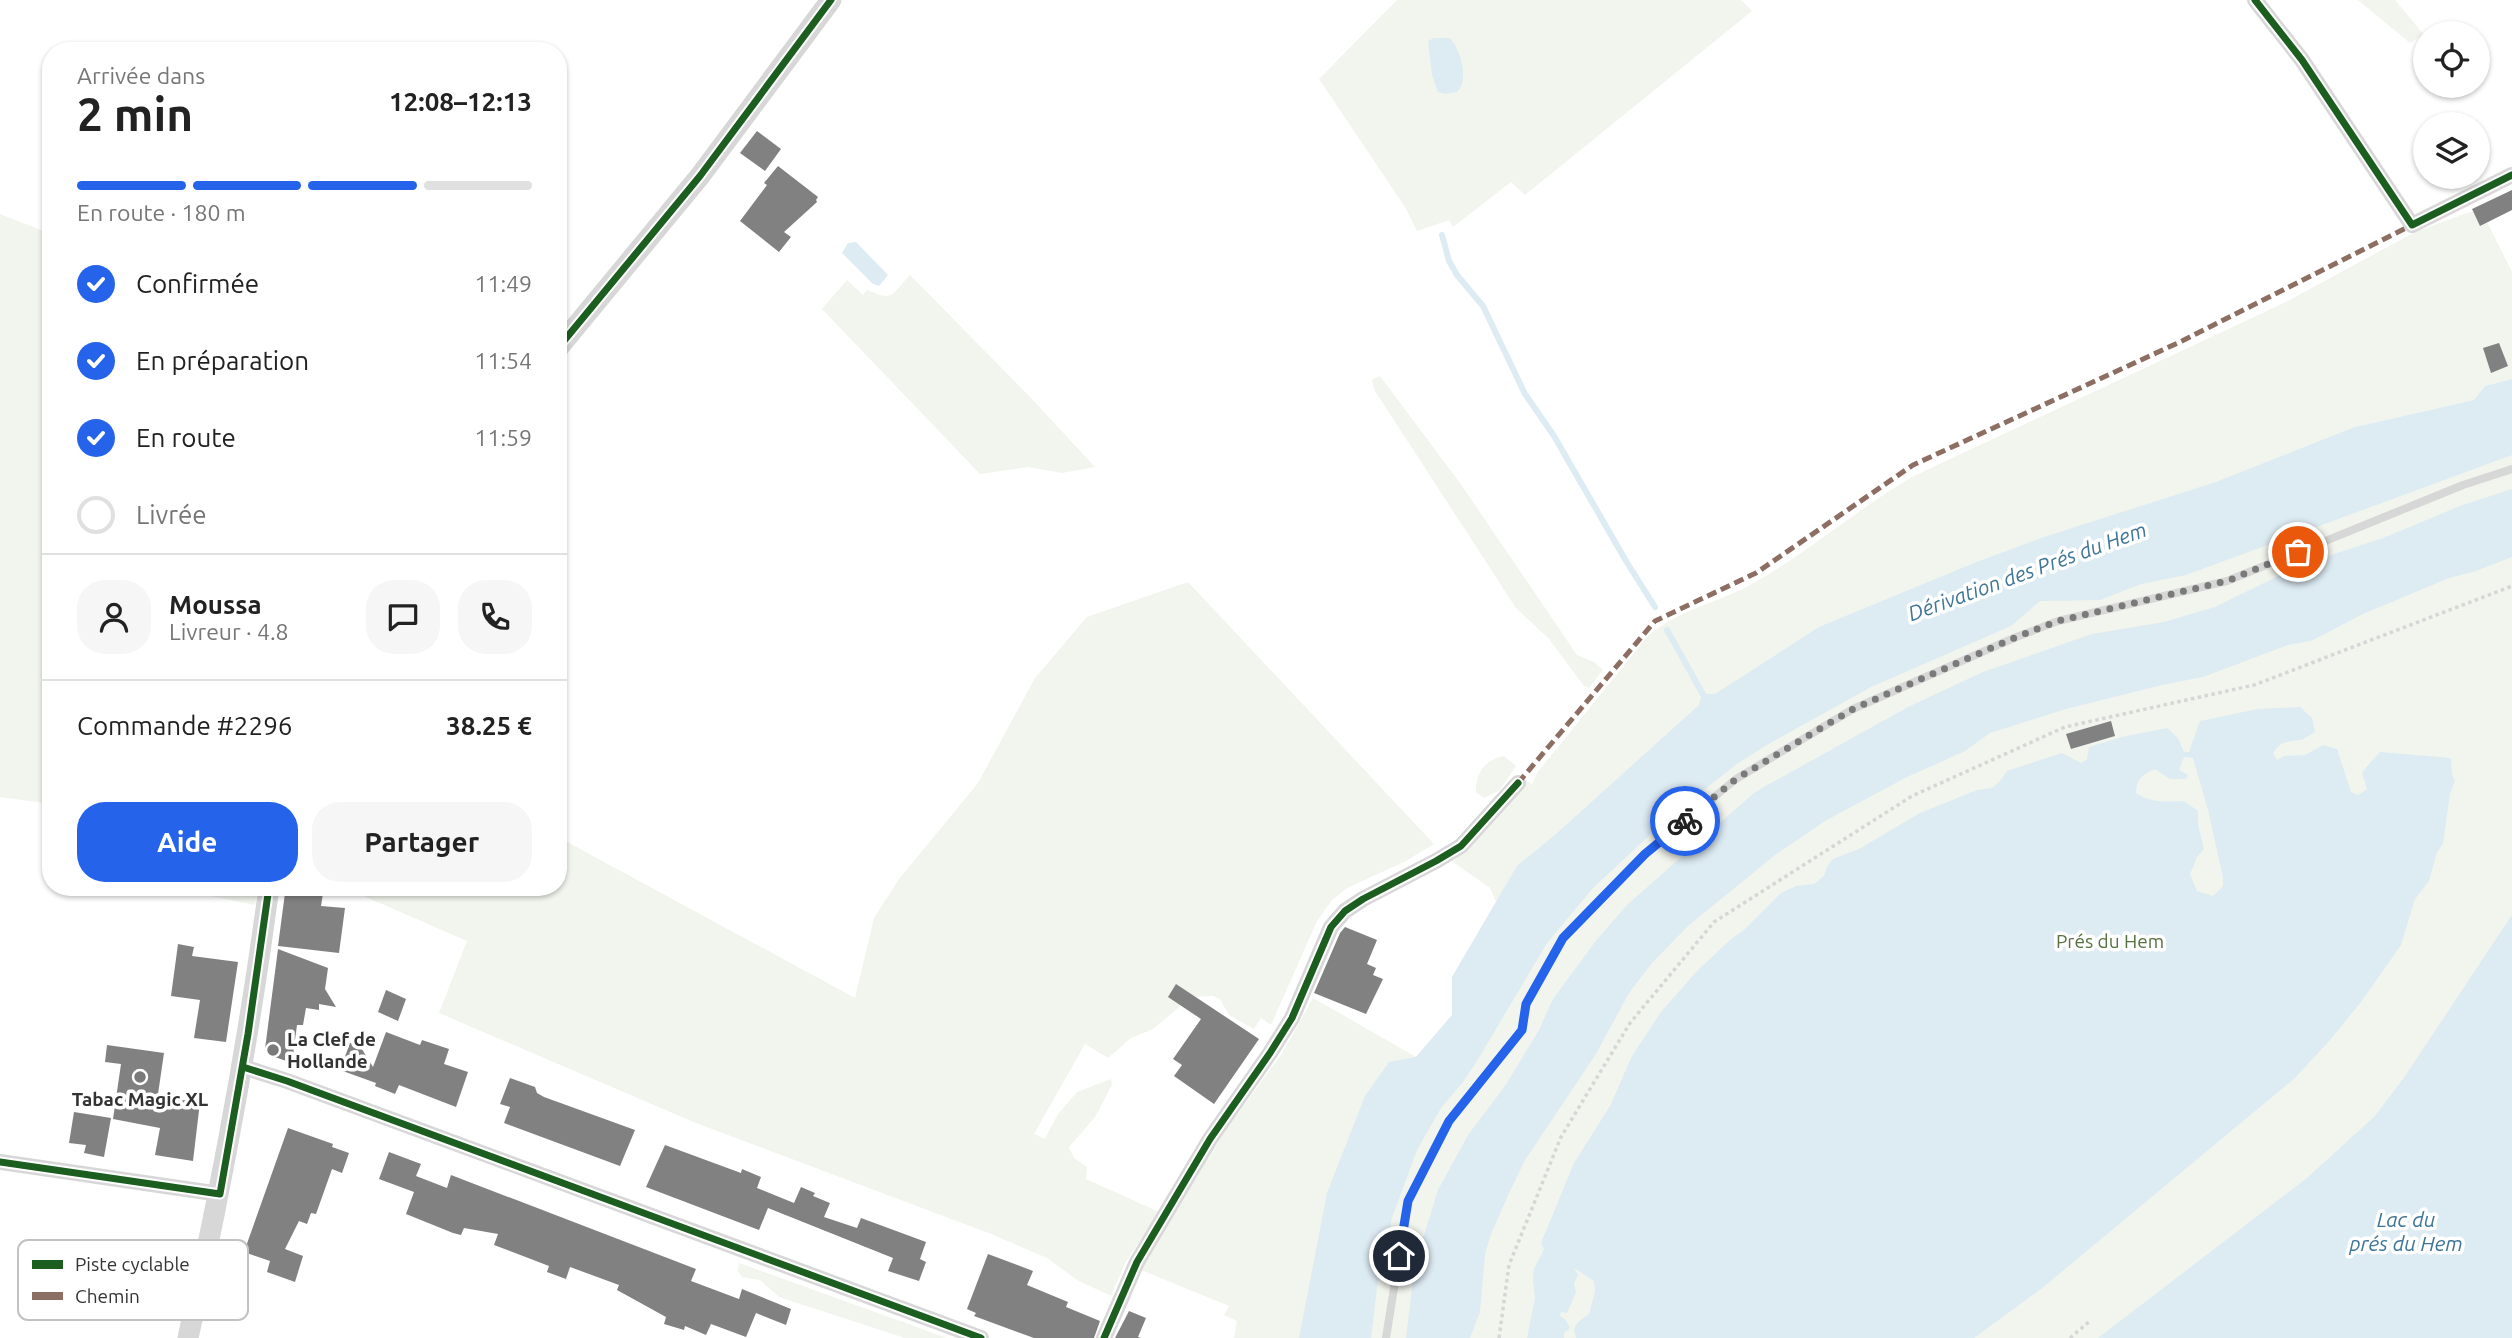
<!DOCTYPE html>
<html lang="fr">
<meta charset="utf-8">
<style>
:root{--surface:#fff;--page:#f6f6f6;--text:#222;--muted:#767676;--line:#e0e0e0;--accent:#2563eb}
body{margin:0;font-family:Ubuntu,sans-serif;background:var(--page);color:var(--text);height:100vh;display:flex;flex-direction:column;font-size:26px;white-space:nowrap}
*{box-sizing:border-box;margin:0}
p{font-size:23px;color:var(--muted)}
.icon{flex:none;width:38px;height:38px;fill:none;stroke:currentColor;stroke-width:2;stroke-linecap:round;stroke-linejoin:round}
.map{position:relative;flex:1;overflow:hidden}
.details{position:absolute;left:42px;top:42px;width:525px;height:854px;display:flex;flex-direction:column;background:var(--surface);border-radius:28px;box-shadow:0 2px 5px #0004}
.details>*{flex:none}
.controls{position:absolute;left:2413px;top:21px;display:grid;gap:14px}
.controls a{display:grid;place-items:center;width:77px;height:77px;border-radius:50%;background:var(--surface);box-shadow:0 2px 5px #0004;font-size:35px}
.pin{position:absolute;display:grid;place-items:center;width:60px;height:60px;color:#fff;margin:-30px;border:4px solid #fff;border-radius:50%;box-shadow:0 2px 7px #0007}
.courier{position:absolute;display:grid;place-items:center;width:70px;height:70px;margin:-35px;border:5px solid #2563eb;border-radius:50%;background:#fff;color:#222;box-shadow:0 2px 9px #0007}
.headline em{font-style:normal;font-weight:700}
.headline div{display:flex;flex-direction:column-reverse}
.headline{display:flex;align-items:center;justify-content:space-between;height:119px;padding:0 35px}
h1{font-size:46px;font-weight:700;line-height:52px}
.bar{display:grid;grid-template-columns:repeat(4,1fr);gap:10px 7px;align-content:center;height:84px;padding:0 35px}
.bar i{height:9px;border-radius:5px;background:var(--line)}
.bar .active{background:var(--accent)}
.bar p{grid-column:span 4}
.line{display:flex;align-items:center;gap:18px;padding:0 35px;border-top:2px solid var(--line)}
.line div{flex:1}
.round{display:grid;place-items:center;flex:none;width:74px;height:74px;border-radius:28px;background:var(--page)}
ol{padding:0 35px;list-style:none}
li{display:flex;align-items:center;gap:21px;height:77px}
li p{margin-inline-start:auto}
li .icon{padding:7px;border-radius:50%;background:var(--accent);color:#fff;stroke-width:4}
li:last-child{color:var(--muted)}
li i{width:38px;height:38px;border:4px solid var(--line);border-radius:50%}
.primary-button{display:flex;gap:14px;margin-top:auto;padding:14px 35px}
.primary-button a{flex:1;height:80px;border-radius:28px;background:var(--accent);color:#fff;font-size:28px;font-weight:700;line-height:80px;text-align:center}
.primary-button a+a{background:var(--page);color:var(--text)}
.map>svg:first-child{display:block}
</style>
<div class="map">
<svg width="2512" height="1338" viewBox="0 0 2512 1338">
<rect width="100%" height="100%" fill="#fff"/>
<g fill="#f1f5ed">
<path d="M1397,0H1741L1752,11L1525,195L1511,182L1453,227L1449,220L1417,231L1405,207L1319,79Z"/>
<path d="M2358,0H2395L2424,35L2410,43Z"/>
<path d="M2470,212H2482L2512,272V379L2485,386L2474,400L2355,427L2512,400V1338H1234L1237,1321L1224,1315L1229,1306L1141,1270L1217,1141L1281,1055L1313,998L1416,1057L1452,1015V977L1496,902L1490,888L1453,862L1527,780L1532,785L1537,773L1647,637C1676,610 1718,603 1752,584C1809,552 1858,508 1914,476L2286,302L2415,232Z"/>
<path d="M0,214L51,234V804L0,797Z"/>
<path d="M910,275L1030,397L1095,467L1062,473L1028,467L980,474L822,309L847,280L863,295L867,290C894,302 891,295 910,275Z"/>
<path d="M1380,376L1460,483L1577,655L1594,662L1603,670L1589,688L1584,686L1549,639L1516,608L1375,391L1372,380Z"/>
<path d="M1188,582L1434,844L1404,862L1347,888L1332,900L1317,921L1271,1025L1261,1018L1254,1029L1229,1015L1220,999L1213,996L1191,997L1153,1029L1131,1038L1108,1058L1085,1044L1034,1134L1045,1139L1058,1114L1077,1092L1111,1079L1112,1085L1095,1117L1069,1147L1074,1158L1087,1167L1086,1179L1159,1212L1125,1263L1111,1296L1077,1280L1047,1258L991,1234L696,1123L439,1013L467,941L343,887H558V837L855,998L874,918L899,879L978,783L1035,678L1087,617Z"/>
<path d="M1504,756L1516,766L1500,790L1484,798L1476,792C1475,774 1485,759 1504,756Z"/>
<path d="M168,887H258L255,905Z"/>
<path d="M739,1263L947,1338H905L779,1297L760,1280L742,1277L738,1271Z"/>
</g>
<g fill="#ddebf3" fill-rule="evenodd">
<path d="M1434,38H1450C1460,49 1470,80 1457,92L1445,94L1438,92L1432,75L1428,41Z"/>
<path d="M856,242L888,275L879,286L873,284L842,253L848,243Z"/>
<path d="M2512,379V455L2186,575L2141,584L2100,600L2040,601L2011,626L1871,687L1765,746L1737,764L1669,817L1592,889L1547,943L1477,1061L1463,1082L1441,1108L1417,1150L1392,1218L1377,1288L1371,1338H1299L1327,1193L1365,1096L1389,1062L1416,1057L1452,1015V977L1517,866L1556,834L1699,705L1702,694H1715L1819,627L1979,561L2044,537L2216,482L2355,427L2474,400L2485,386Z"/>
<path d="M2512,489V557L2473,572L2449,578L2363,614L2311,641L2288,645L2203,677L2162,685L2066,709L1990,733L1965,751L1905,778L1825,821L1775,855L1688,926L1651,964L1629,993L1596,1054L1525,1160L1509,1193L1491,1234L1485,1254L1480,1312L1470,1338H1406L1415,1264L1438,1190L1468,1135L1505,1086L1539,1030L1553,999L1595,942L1627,905L1755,792L1908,707L1983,672L2092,634L2164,622L2215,607L2301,565L2383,538L2460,506Z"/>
<path d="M2300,707L2312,718L2315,732C2310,735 2304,740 2299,740C2287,742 2280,741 2273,753L2277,760L2284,756L2305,755L2323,745L2337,749L2351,792L2358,795L2367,789L2362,772L2380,752L2451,758L2452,775L2455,781L2450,794L2443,844L2437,852L2429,881L2415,899L2401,945L2361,1002L2330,1040L2295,1078L2041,1289L1974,1338H1576L1574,1329L1578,1322L1589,1314L1595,1291L1594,1281L1574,1268L1578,1275L1574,1284L1576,1292L1567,1313L1561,1312L1560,1316L1566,1320L1570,1328L1564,1333V1338H1527L1535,1298L1533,1280L1534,1269L1544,1249L1541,1243L1574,1163L1610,1106L1632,1056L1661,1012L1697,971L1730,940L1744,930L1781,893L1796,886L1814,884L1824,876L1828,865L1833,859L1859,849L1920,813L1977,790L1992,788L2000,781L2007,771L2062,753L2081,763L2087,759L2089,747L2122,737L2167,728L2178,738L2184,752H2189L2200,721L2258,709ZM2184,757L2193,758L2208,810L2223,878V886L2213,896L2197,891L2190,874L2197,857L2204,849L2198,825V811L2184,801C2165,802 2151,803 2136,793C2136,779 2143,774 2155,769L2170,779H2186L2188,775L2179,770Z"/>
<path d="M2512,915V1338H2098L2307,1178L2374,1117L2403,1079Z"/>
</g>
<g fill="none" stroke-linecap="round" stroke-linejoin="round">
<g stroke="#ddebf3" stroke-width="6">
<path d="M1442,235L1449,261L1457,275L1483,306L1525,394L1554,436L1626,561L1655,607"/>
<path d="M1667,630L1705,698"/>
</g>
</g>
<g fill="#818181">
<path d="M757,131L781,149L765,171L740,153Z"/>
<path d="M778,166L818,197L816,200L817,202L784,232L791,237L779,252L740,221L767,185L764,183Z"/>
<path d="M2512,190V210L2480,226L2472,209Z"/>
<path d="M2499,343L2508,366L2491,373L2483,348Z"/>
<path d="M2111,721L2115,736L2071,749L2066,734Z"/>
<path d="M299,887H324L321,906L345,908L339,953L278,946L285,893L298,895Z"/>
<path d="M1345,927L1377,940L1367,964L1376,968L1373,975L1383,979L1366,1014L1314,993L1340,933Z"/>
<path d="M178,944L194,947L192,956L238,962L226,1042L194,1038L200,1000L171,996Z"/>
<path d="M278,949L328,968L325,989L336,1007L319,1004V1010L306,1008L303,1025H297L292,1063L269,1055L265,1049Z"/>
<path d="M1176,984L1259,1039L1214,1104L1174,1076L1182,1065L1173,1059L1201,1019L1168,997Z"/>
<path d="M386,990L406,999L398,1021L378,1012Z"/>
<path d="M386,1032L420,1045L422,1040L449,1049L444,1064L468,1072L456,1107L399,1085L395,1094L375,1086L376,1083L340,1070L350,1043L360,1046L373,1067Z"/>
<path d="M107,1045L164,1053L157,1101L187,1100L200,1102L193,1161L155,1155L160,1128L113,1119L121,1064L105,1062Z"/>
<path d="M510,1078L535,1087L537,1093L544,1097L635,1130L620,1166L504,1123L510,1107L500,1104Z"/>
<path d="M74,1112L111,1118L104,1157L84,1153L86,1145L69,1143Z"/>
<path d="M288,1128L333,1144L332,1147L349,1153L342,1173L332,1169L316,1214L311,1213L307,1224L299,1221L285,1249L303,1256L295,1282L267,1272L270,1261L244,1252Z"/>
<path d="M665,1145L741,1173L742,1169L761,1177L757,1188L794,1203L801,1187L815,1193L813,1196L830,1203L824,1217L857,1228L861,1218L926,1242L920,1259L926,1262L919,1281L888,1271L893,1258L768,1208L759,1230L646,1187Z"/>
<path d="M389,1152L421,1164L416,1176L447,1188L451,1175L696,1269L691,1281L739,1299L742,1289L791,1309L786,1325L756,1313L746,1337L711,1324L706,1335L685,1326L684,1330L664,1324L666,1317L617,1290L619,1285L570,1267L566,1279L547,1272L549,1266L494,1245L498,1234L464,1228L461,1235L453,1233L406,1214L414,1192L379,1179Z"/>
<path d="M988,1254L1033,1271L1027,1285L1068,1302L1066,1307L1100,1321L1094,1338H1034L974,1316L976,1313L967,1309Z"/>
<path d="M1129,1311L1146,1318L1138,1337L1141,1338H1115Z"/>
</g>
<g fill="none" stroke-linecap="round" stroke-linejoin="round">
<g stroke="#d6d6d6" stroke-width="3.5" stroke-dasharray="3.5 3.5" stroke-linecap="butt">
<path d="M1499,1338L1509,1265L1561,1137L1630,1023L1714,922L1912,796L2065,727L2254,685L2512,586"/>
<path d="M2070,1338L2091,1320"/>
</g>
<path stroke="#d7d7d7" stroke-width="8" d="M1386,1338L1408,1201L1449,1121L1522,1030L1526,1004L1563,938L1645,854L1736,779L1853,709L2014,638L2058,621L2227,581L2463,485L2512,469"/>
<g stroke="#d7d7d7" stroke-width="16">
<path d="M2255,0L2302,60L2412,225L2512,175"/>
<path d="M243,1067L287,1081L981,1338"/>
<path d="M0,1162L220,1194"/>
<path d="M1104,1338L1137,1262L1210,1139L1270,1053L1292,1018L1331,927L1345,911L1363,899L1436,861L1461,846L1518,783"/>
</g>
<g stroke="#d7d7d7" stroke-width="21">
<path d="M558,348L700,176L831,0"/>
<path d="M188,1338C221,1189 249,1039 269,887"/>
</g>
<path stroke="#8d6e63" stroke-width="5" stroke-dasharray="10 5" stroke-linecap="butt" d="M1518,783L1655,621L1756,573L1913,465L2182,341L2412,225"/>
<defs>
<g id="cycleway">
<path d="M2255,0L2302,60L2412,225L2512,175"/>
<path d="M558,348L700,176L831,0"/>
<path d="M243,1067L287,1081L981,1338"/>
<path d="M0,1162L220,1194L248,1034L269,887"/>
<path d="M1104,1338L1137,1262L1210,1139L1270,1053L1292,1018L1331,927L1345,911L1363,899L1436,861L1461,846L1518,783"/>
</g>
</defs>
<use href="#cycleway" stroke="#fff" stroke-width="11"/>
<use href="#cycleway" stroke="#1b5e20" stroke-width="7"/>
</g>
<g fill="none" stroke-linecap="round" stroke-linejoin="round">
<path stroke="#7a7a7a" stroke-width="7" stroke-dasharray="0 12.6" d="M1685,821L1736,779L1853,709L2014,638L2058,621L2227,581L2298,552"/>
<path stroke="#2563eb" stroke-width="9" d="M1399,1256L1408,1201L1449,1121L1522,1030L1526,1004L1563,938L1645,854L1685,821"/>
</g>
<g fill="#7a7a7a" stroke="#fff" stroke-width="2.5">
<circle cx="273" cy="1050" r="7"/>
<circle cx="140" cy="1077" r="7"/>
</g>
<g text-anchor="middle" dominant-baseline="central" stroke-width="7" stroke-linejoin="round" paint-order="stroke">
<g font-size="19" fill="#56703f" stroke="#fff">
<text x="2110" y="941">Prés du Hem</text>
</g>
<g font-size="19" font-weight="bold" fill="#333" stroke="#fff" text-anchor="start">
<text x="287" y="1039">La Clef de<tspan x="287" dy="22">Hollande</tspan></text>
<text x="140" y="1099" text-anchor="middle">Tabac Magic XL</text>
</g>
<g font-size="21" font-style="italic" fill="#3f7597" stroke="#fff">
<text transform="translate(2027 571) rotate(-20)">Dérivation des Prés du Hem</text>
<text x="2406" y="1219">Lac du<tspan x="2406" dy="24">prés du Hem</tspan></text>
</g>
</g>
<rect x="18" y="1240" width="230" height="80" rx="10" fill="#fff" stroke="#c2c2c2" stroke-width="2"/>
<rect x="32" y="1260" width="31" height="9" fill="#1b5e20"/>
<rect x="32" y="1292" width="31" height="8" fill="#8d6e63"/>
<g font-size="19" fill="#333">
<text x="75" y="1271">Piste cyclable</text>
<text x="75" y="1303">Chemin</text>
</g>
</svg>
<div class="controls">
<a><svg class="icon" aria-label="locate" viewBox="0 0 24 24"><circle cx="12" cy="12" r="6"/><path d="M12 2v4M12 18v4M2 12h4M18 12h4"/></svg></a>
<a><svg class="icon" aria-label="layers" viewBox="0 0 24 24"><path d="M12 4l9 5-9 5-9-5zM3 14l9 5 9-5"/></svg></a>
</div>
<div class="pin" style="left:2298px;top:552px;background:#ea580c"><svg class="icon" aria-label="bag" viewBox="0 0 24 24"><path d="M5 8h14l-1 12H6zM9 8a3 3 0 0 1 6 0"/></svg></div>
<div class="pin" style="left:1399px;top:1256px;background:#1f2937"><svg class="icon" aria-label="home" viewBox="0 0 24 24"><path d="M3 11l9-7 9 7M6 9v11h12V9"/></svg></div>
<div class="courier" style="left:1685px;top:821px"><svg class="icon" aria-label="bike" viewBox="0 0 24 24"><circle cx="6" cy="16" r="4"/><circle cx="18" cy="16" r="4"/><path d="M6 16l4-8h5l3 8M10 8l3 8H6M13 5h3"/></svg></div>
<section class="details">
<div class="headline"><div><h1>2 min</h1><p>Arrivée dans</p></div><em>12:08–12:13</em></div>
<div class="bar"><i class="active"></i><i class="active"></i><i class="active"></i><i></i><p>En route · 180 m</p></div>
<ol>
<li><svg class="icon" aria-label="check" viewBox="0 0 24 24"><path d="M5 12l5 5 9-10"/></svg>Confirmée<p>11:49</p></li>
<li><svg class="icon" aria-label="check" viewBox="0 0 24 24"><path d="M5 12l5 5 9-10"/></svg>En préparation<p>11:54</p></li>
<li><svg class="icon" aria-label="check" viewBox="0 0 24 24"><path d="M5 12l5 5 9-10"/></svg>En route<p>11:59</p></li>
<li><i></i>Livrée</li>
</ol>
<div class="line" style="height:126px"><a class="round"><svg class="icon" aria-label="person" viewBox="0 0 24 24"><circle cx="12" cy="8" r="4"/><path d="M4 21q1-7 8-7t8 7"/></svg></a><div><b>Moussa</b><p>Livreur · 4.8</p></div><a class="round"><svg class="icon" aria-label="chat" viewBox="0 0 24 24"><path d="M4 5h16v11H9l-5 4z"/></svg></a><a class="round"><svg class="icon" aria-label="phone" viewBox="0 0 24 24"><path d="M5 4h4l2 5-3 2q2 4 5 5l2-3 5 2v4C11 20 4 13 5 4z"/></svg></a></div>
<div class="line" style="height:91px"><div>Commande #2296</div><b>38.25 €</b></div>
<div class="primary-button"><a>Aide</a><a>Partager</a></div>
</section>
</div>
